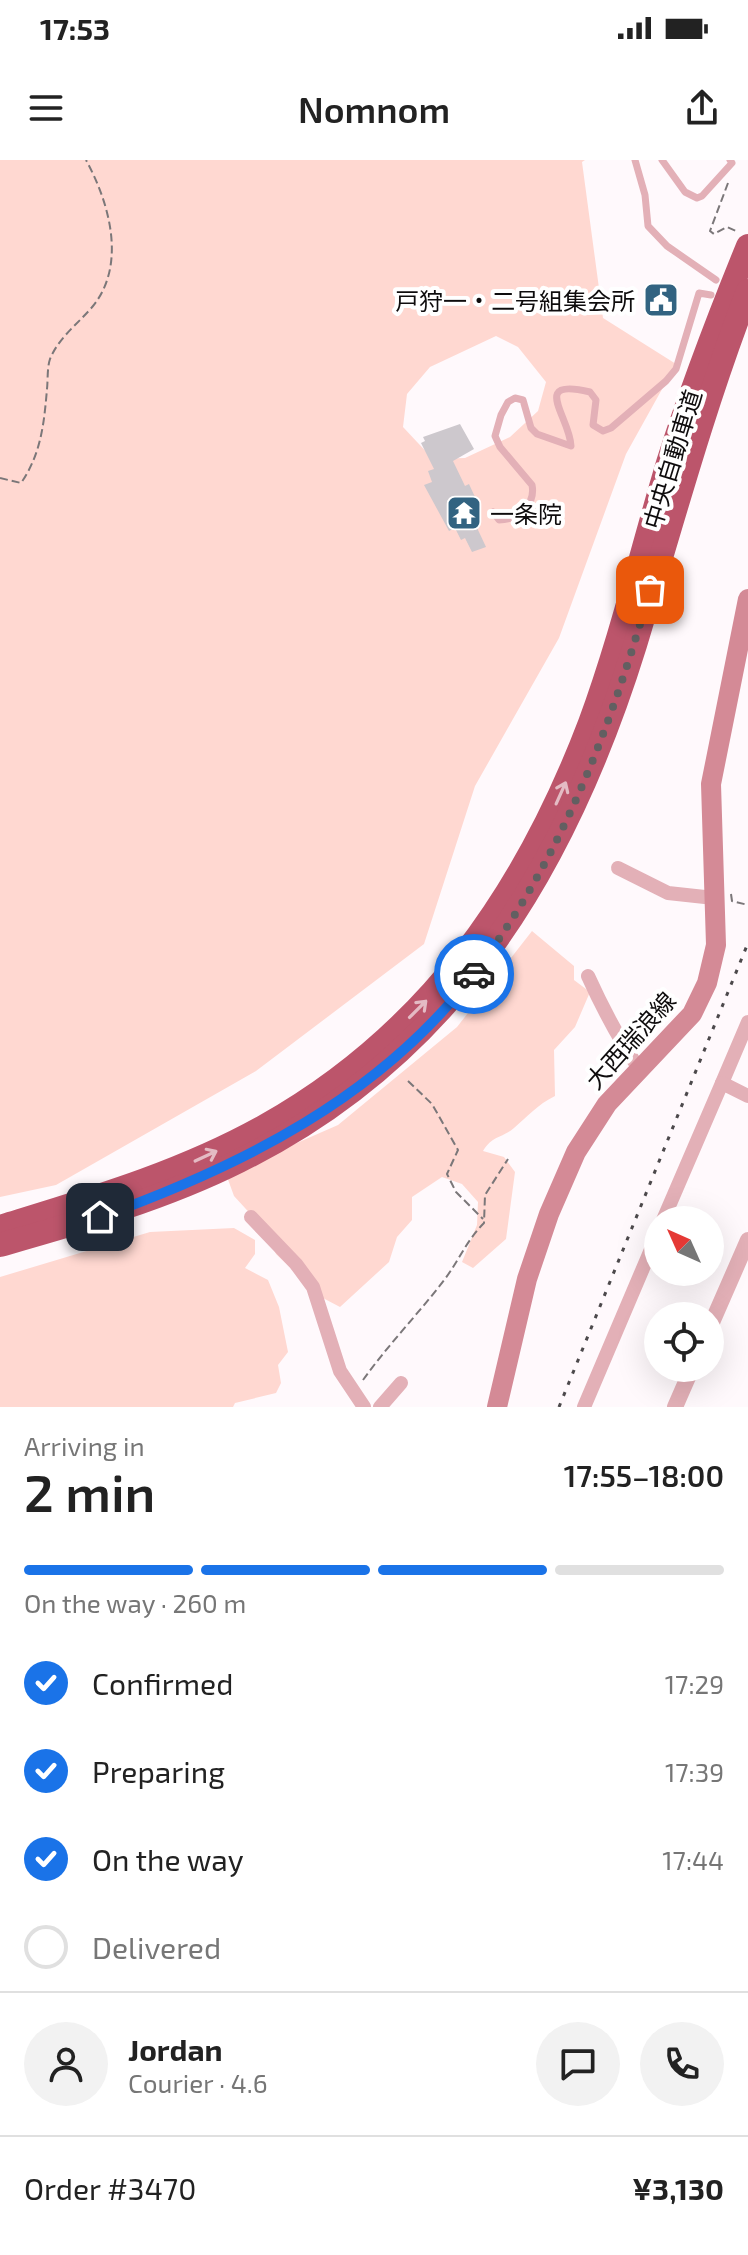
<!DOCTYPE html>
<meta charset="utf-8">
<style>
:root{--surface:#fff;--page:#f2f2f2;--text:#222;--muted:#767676;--line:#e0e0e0;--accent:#1a73e8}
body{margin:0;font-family:"Exo 2","Noto Sans JP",sans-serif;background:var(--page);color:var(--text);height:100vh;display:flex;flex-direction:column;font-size:30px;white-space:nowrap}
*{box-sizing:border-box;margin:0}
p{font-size:26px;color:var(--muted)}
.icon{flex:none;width:44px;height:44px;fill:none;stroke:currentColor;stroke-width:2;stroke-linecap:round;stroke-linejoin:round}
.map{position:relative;height:1247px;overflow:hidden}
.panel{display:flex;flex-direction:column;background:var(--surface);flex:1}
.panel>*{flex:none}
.needle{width:52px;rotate:315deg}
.buttons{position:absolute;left:644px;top:1046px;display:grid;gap:16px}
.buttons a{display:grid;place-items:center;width:80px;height:80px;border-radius:50%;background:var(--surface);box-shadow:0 8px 32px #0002;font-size:40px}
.pin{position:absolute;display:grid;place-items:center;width:68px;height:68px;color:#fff;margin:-34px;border-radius:16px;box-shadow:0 4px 12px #0006}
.courier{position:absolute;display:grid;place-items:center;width:80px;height:80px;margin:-40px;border:6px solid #1a73e8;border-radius:50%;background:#fff;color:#222;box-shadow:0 2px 10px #0007}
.headline em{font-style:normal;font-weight:600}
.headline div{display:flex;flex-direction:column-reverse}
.headline{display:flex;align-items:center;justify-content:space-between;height:136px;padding:0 24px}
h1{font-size:52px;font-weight:600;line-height:60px}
.bar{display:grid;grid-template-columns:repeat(4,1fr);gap:12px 8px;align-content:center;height:96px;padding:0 24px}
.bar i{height:10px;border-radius:6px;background:var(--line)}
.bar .active{background:var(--accent)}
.bar p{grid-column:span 4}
.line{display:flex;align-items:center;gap:20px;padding:0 24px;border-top:2px solid var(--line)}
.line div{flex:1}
.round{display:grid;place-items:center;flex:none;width:84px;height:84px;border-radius:42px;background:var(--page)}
ol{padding:0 24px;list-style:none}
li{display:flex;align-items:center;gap:24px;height:88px}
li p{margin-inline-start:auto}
li .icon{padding:8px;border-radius:50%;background:var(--accent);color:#fff;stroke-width:4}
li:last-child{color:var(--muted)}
li i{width:44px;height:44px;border:4px solid var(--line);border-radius:50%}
.status{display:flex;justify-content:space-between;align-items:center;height:56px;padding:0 40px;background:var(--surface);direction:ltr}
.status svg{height:22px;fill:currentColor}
header{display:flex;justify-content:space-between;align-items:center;height:104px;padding:0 24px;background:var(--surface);font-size:36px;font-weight:600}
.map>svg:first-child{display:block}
</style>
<div class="status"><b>17:53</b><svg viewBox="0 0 49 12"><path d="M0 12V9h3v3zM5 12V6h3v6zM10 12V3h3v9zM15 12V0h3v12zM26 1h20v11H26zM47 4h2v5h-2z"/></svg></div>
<header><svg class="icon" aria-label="menu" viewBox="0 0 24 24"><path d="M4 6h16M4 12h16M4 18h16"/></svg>Nomnom<svg class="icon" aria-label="share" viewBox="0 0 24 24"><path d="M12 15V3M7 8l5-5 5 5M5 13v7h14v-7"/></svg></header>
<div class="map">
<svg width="748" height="1247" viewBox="0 0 748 1247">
<rect width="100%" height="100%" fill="#fff9fc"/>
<g fill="#ffd8d1" fill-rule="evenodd">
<path d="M0,0H585L582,2L603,158L676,204L626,294L559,478L475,626L424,784L256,911L56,1025L0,1037ZM496,176L518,187L546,222L538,251L510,277L465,298L433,299L403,267L407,234L430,207Z"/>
<path d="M532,771L574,806V820L590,832L575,867L554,890L555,936C537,945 528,956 514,968C501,979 493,975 483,991L504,997L515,1012L506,1079L473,1108L462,1102L477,1065L478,1042L462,1024L442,1017L412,1037V1060L397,1077L389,1102L340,1147L321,1137L276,1094L266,1071L234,1036L226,1014L338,965L457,867Z"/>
<path d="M234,1068L255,1080V1094L245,1108L268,1120L279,1147L288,1192L278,1205L281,1223L276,1233L235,1243L233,1247H0V1117L150,1072Z"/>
</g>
<path fill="#cdc8cd" d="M460,264L474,289L453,301L465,326L469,324L475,337L471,339L477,352L471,355L486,387L472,392L465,378L461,380L455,368L449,371L424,325L432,322L428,311L434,309L421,283L425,281L423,277Z"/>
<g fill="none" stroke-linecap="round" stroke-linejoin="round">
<g stroke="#7b7779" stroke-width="2" stroke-dasharray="8 4" stroke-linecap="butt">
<path d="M728,23L710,71L714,74L727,67L736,71"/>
<path d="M0,318L21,323C41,294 44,264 47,229C48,220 47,208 50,199C59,177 78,164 93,146C127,104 109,42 86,0"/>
<path d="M731,734L732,741L748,745"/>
<path d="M408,921L432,944L458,990L447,1014L456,1032L483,1059"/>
<path d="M363,1220C388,1185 419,1153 445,1119C459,1100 467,1080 484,1063L485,1035L508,999"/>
</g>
<g stroke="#e3b0b7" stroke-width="7">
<path d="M635,0L645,35L648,66L667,86L716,120"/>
<path d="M662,0L685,32L697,38L702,36L732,3L730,0"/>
<path d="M493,352L499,360C517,360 536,345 532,325L500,287L495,276L501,255L508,242L515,238L523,240L531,268L537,274L571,286C570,257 529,217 590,232L596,240L593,265L603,271L611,268L666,221L676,209L699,133L711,135"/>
</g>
<g stroke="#e3b0b7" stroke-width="14">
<path d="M618,708L668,733L714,738"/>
<path d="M588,816C603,849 619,880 640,910"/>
<path d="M722,923L748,862"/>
<path d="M251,1057L296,1104L313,1127L340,1211L364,1247"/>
<path d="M663,1060L722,923L748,936"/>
<path d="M380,1247L401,1223"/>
<path d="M584,1247L658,1073"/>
</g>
<g stroke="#e3b0b7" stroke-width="16">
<path d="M710,1167L748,1080"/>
<path d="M675,1247L692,1208"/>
</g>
<path stroke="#d48a96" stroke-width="20" d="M497,1247L527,1119L549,1054L576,992L607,944L692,854L707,823L716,785L711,624L748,439"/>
<g stroke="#bc556b" stroke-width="24">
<path d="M0,1067C91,1039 181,1013 265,966C427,875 525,734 590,563C621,479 642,390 668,303C691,230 719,157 748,86"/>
<path d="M0,1085C81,1062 163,1039 239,1001C454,895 566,707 635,485C671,366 703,247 748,131"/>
</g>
<path stroke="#4c494b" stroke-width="3" stroke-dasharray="4 8" stroke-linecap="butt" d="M559,1247L748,783"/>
</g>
<defs><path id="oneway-shaft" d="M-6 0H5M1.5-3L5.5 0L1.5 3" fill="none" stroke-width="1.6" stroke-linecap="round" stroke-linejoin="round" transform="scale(2)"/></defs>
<g stroke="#e4bbc4">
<use href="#oneway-shaft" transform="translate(561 633) rotate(-66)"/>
<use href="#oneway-shaft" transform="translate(418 849) rotate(-45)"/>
<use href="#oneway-shaft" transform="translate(206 996) rotate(-25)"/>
</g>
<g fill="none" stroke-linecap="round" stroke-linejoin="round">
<path stroke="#625f61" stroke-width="8" stroke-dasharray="0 14.4" d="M474,814C562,697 610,570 650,430"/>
<path stroke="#1a73e8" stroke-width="10" d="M100,1057C242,1006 380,937 474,814"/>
</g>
<defs>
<symbol id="civic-square" viewBox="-11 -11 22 22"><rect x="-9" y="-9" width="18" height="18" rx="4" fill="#326381" stroke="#fff"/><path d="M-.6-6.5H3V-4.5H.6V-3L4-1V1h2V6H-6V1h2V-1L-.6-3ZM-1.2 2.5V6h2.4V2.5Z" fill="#fff"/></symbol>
<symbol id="temple-square" viewBox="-11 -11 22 22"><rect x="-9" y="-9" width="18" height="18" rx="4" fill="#326381" stroke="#fff"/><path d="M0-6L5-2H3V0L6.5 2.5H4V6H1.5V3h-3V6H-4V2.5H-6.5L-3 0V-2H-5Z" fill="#fff"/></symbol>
</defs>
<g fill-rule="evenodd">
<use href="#civic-square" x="641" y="120" width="40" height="40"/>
<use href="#temple-square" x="444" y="333" width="40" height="40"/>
</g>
<g text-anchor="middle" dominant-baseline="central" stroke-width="8" stroke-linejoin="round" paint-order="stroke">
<g font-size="24" fill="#0e0c0d" stroke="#fff" text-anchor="end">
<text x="635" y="140">戸狩一・二号組集会所</text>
<text x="490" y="353" text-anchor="start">一条院</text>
</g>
<g font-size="24" fill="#0e0c0d" stroke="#fff">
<text transform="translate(672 299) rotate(-73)">中央自動車道</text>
<text transform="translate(630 880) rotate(-48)">大西瑞浪線</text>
</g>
</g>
</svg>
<div class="buttons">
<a><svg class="needle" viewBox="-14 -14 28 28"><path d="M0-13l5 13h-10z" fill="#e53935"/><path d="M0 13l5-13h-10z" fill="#767676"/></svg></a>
<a><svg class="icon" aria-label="locate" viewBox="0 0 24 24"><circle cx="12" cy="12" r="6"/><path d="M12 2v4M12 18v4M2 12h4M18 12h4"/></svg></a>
</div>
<div class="pin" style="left:650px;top:430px;background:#ea580c"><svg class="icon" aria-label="bag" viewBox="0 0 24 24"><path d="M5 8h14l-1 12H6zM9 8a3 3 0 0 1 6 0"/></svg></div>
<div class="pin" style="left:100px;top:1057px;background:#1f2937"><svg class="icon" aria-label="home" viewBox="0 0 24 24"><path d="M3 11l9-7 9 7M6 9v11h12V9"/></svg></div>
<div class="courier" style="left:474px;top:814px"><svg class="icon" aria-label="car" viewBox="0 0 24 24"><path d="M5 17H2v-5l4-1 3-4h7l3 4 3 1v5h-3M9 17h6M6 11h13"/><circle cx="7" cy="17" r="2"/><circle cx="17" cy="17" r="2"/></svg></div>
</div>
<section class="panel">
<div class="headline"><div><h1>2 min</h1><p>Arriving in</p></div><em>17:55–18:00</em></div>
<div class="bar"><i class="active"></i><i class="active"></i><i class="active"></i><i></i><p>On the way · 260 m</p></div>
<ol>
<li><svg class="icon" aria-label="check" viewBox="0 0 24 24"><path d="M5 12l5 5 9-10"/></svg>Confirmed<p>17:29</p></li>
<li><svg class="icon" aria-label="check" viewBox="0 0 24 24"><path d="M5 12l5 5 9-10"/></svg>Preparing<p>17:39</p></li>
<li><svg class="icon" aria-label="check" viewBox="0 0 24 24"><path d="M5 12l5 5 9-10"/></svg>On the way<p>17:44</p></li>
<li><i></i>Delivered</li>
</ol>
<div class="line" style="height:144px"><a class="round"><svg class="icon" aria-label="person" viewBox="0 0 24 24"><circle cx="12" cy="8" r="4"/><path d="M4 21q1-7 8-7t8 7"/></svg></a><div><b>Jordan</b><p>Courier · 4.6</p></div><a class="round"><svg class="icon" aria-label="chat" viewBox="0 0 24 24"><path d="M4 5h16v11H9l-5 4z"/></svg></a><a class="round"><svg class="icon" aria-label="phone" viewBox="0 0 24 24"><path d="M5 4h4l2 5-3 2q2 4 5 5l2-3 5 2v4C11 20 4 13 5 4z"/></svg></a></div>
<div class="line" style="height:104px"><div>Order #3470</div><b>¥3,130</b></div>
</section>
